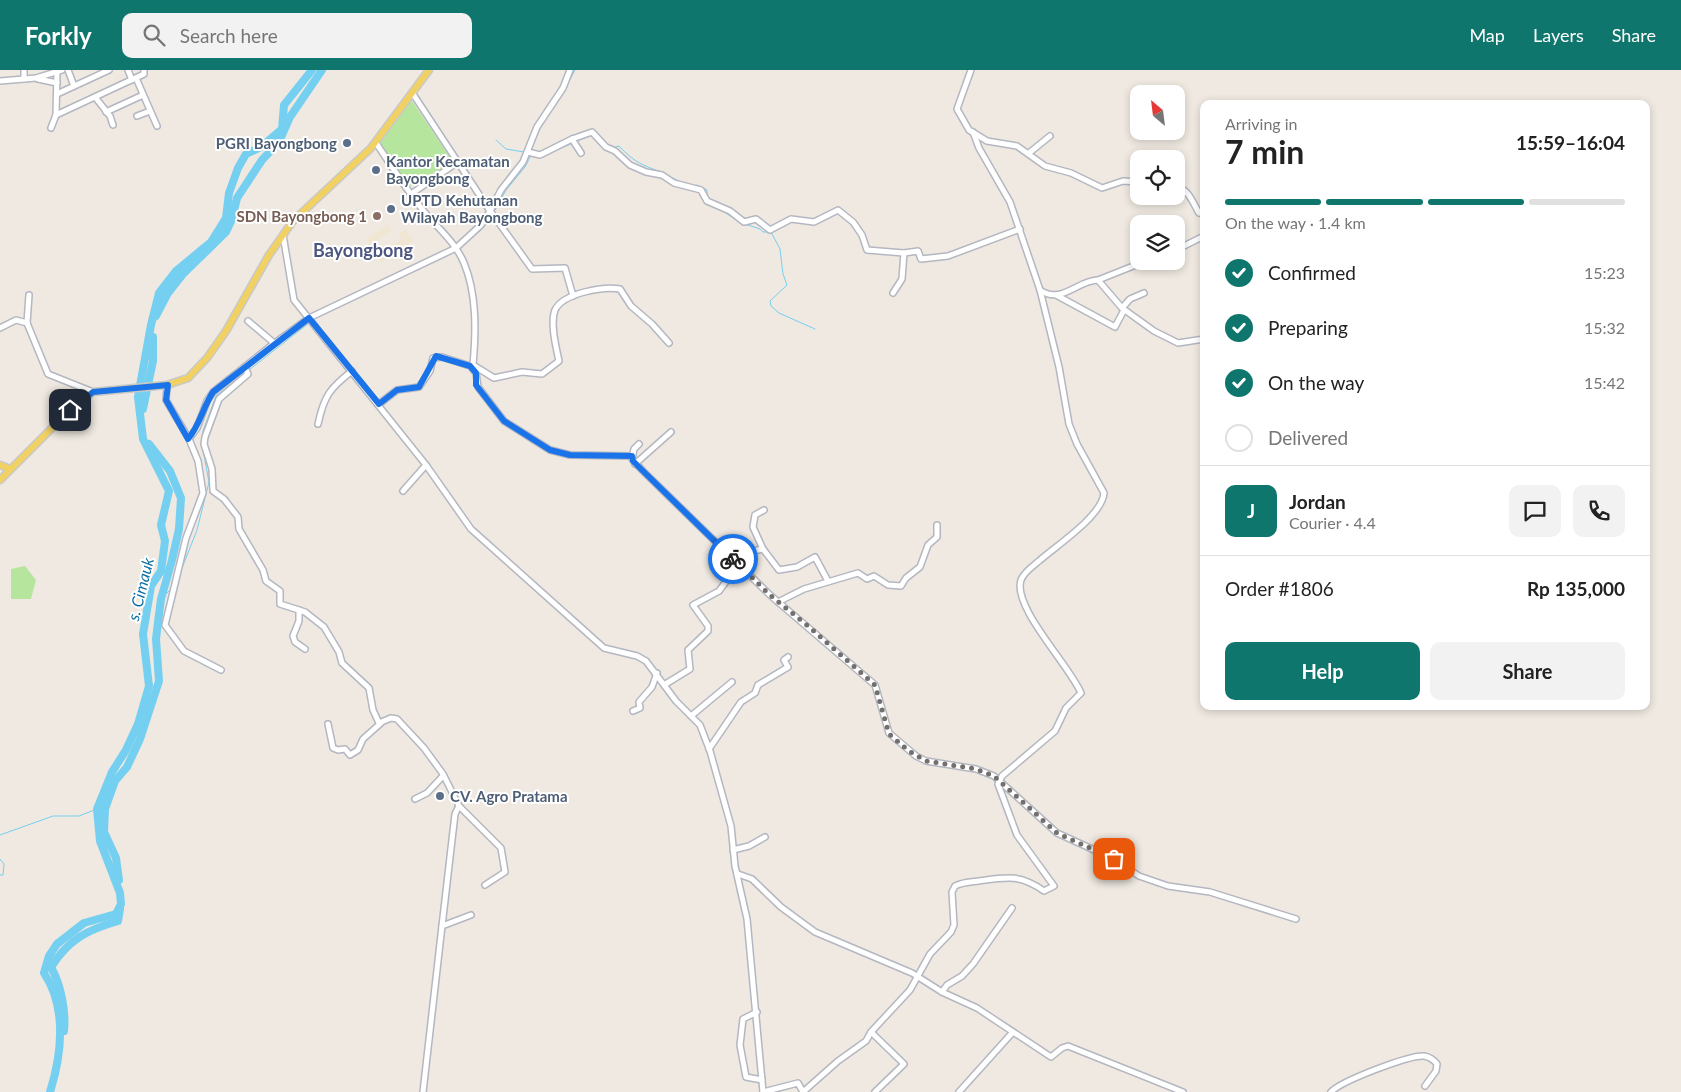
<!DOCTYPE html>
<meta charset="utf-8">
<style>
:root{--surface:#fff;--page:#f2f2f2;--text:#222;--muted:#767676;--line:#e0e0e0;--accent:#0f766e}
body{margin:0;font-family:Lato,sans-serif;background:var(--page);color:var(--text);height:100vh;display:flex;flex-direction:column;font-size:19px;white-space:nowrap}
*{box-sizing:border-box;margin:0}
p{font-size:16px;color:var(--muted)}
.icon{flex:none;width:28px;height:28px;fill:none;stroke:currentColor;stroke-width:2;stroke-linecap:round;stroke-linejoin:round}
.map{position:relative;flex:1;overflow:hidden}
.sheet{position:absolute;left:1200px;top:30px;width:450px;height:610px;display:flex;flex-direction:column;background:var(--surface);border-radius:10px;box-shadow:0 2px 8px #0003}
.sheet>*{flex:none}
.needle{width:32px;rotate:332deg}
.controls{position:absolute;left:1130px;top:15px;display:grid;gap:10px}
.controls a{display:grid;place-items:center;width:55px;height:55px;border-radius:10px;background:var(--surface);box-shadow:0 2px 8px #0003;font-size:25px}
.pin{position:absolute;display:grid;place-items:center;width:42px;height:42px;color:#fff;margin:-21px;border-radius:10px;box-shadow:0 2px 8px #0006}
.courier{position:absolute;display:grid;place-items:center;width:50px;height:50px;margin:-25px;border:4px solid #1a73e8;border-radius:50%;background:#fff;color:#222;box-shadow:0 1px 6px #0007}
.headline em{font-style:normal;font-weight:700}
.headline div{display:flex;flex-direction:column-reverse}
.headline{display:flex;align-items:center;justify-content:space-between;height:85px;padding:0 25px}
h1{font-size:32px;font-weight:700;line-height:38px}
.bar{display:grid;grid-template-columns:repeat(4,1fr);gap:8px 5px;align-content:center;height:60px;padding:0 25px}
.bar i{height:6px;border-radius:4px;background:var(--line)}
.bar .on{background:var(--accent)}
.bar p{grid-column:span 4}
.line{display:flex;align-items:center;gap:12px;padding:0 25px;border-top:1px solid var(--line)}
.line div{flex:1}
.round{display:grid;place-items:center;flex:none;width:52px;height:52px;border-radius:10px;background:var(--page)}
ol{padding:0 25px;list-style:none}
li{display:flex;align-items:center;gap:15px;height:55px}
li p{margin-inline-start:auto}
li .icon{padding:5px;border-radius:50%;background:var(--accent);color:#fff;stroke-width:4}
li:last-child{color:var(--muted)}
li i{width:28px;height:28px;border:2px solid var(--line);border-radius:50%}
.action{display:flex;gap:10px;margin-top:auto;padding:10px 25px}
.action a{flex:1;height:58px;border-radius:10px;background:var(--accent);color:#fff;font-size:20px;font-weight:700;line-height:58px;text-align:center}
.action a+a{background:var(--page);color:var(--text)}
header{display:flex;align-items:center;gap:30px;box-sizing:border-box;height:70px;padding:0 25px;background:var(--accent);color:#fff}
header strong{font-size:24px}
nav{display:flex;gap:28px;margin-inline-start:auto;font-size:18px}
.search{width:350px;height:45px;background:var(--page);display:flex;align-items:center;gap:12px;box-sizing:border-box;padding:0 18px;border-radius:10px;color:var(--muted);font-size:19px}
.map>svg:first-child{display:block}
</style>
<header>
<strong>Forkly</strong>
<div class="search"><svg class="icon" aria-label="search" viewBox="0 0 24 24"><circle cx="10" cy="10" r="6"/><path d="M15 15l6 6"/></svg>Search here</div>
<nav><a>Map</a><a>Layers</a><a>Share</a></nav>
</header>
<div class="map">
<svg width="1681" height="1022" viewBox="0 0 1681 1022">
<rect width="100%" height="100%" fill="#efe9e1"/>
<path fill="#f0e6d1" d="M387,155L391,161L376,171L383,182L402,169L399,164L405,160L413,171L381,192L366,169Z"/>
<g fill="#b6e59e">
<path d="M410,28L451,89L449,94L409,117L376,73Z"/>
<path d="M25,496L36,510L31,529H11V499Z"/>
</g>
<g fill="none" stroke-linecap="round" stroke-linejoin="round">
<g stroke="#75cff0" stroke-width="1">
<path d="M566,17L575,0"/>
<path d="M496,70L506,79L524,82"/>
<path d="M577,71L592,65"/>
<path d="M612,78L619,76C634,92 642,95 661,102"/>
<path d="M531,81L539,60L561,25"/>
<path d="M545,85L573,73"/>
<path d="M664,104L681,112"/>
<path d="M694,116L697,115L707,120V126"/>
<path d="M718,138L741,153"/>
<path d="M494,142L506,120L525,97L531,85"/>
<path d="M745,154L760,159L763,162H771L780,179L783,204L787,215L770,231L771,236L779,243L815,259"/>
<path d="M458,180L483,158L492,145"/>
<path d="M443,187L455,181"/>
<path d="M312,251L322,244"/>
<path d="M249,300L309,253"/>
<path d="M202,373L203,361L216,326L246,302"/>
<path d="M180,503L197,460L209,412L203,380"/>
<path d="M161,529L171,519"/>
<path d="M0,765L53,746H79L97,739"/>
<path d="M0,789L4,794L3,805H0"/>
</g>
<g stroke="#75cff0" stroke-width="8">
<path d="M156,246L168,223L183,204L226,162L232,149L237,128L262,90L279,72L290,47L322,0"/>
<path d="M143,339L153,291V267"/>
<path d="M119,810L116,788L104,762L105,739L115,711L127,697L140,669L159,611L156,569L158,552L161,529L172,490L179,459L181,428L170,401L149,374"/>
<path d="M64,961C66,941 61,915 51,897C69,869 87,860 118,851L120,839"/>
<path d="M50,1022C62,984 67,937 44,903L49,886L57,874L84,853L116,844L121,834L120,823L100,771L97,739L112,702L126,680L138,654L149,616L143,564L151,516L161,501L165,471L161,455L169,421L143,369L138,327L151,255L159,223L176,201L211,172L226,148L229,123L238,98L246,84L261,77L282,59L284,35L312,0"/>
</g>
<defs>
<g id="minor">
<path d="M24,0V9"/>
<path d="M68,0L74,16"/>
<path d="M128,0L132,10"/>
<path d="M971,0L957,39L969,60L987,71L1017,76L1045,96L1071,103L1102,118L1123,111L1139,112"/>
<path d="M136,8L157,56"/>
<path d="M38,9L57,13"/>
<path d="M0,11L36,8L62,0"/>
<path d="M57,24L109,0"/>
<path d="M95,27L110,46L113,55"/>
<path d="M106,42L143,25"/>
<path d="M56,45L144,4V0"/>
<path d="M137,46L150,41"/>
<path d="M51,58L56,45L57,2"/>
<path d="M973,62L979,78L1010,132L1040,220C1061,235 1078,210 1098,210L1122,238L1154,261L1178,273L1204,269"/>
<path d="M572,69L581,83"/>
<path d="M376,73C391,95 405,118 422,139C436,157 455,171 464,193C477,224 476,262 473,295L471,296"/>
<path d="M528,82L540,85L572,69L592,62L606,77L615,81L630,95L646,102L662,105L674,113L701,120L707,131L730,141L744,152L756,149L770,160L791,149L814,152L838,140L853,152L862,165L867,180L904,183L918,181L921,189L948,186L1020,159"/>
<path d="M1029,83L1050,66"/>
<path d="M1176,117C1188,118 1193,133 1199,143"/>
<path d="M411,124L458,92"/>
<path d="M490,141L501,120L523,92L537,57L563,18L570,0"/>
<path d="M491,142L532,199L565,198L573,226"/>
<path d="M283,165L294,230L426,395L471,459L604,578L637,586L646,591L676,631L700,655L710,681L731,756L735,796L747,849L763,1022"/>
<path d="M1176,180L1204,166"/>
<path d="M1098,210L1146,191"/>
<path d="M893,223L902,209L904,183"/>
<path d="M1056,225L1115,257L1124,240"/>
<path d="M1122,238L1130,229L1144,223"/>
<path d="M248,251L274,273"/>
<path d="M27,253L29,225"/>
<path d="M0,258L16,250L27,253L48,304L93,322"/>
<path d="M473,295L494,308L522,302L542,304L559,291C556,277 550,253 555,240C563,223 604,216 620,219L631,236L652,254L669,273"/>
<path d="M245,297L248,304L219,329L205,367L204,374L212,399L213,421L224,429L238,447L239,459L263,500L266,511L280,521V534L305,542L324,557L339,582L342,593L369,618L373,640L379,653L391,648L397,649L424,678L443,704L459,736L501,778L505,802L485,815"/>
<path d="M167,315L166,330L189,369"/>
<path d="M379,334L397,320L419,317L430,301L433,288L442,287L470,296L476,303L478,317L504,351L550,380L570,385L632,386"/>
<path d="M318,354C324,326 330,318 352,301"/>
<path d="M639,374L634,379L632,389L643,401L770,525L875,615L889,663L916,686L926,691L976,699L994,706L1057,763L1114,789L1139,806L1168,816L1210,822L1296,849"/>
<path d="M635,394L671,362"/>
<path d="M403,421L426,395"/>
<path d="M763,479L753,457L755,445L764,440"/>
<path d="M736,492L748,482L763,479L779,500L797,497L815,487L828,511"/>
<path d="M778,532L804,519L858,503L867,509L874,506L888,515L901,516L906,508L920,497L928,475L937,467V455"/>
<path d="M299,540V551L293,566L295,572L305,579"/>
<path d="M221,600L184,581L165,555L186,468L203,423L198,391L189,369L197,358L207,331L213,322L272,275L309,248L456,178L481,155L490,141L413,24"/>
<path d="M664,615L690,599L688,580L708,561V556L693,535L719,521L739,494"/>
<path d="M633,641L640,638L639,632L652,617L657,603"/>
<path d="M691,646L732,612"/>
<path d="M328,654L333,678L338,680L345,679L350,685L358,680L363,669L381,653"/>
<path d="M709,679L741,632L755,623L758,615L788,597L784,590L788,587"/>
<path d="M415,729L427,723L443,706"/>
<path d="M733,780L749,776L765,767"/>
<path d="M738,804L752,809L781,837L815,862L912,903L942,922L977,938L1051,987L1062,978L1068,976L1183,1022"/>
<path d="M442,856L455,744L459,736"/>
<path d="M942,922L947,915L962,906L973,894L1012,838"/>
<path d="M757,942L743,949L740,975L746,1007L762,1010"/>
<path d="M871,962L904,994L875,1022"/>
<path d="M423,1022L442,856L471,845"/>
<path d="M763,1022L798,1013L803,1022L838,991L866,971L871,962L910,920L930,884L951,862L954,855L952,822L955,816C963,812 971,812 979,811C1007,807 1020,804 1044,821L1054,816L1017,765L998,714L1002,706L1055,661L1066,638L1081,623C1070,596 1012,537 1021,510C1024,502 1033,496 1039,491C1057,475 1102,446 1104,423L1077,374L1069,354L1059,297L1040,220"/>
<path d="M959,1022L1013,962"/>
<path d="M1331,1022C1341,1011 1409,985 1424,986C1430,987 1434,990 1437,994L1436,1001L1425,1016"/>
</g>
<g id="major">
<path d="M0,395L10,399"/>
<path d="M0,410L70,340L93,322L167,315L188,308L207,288L226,261L269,185L293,151L371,78L429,0"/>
</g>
</defs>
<use href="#minor" stroke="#b4b7c1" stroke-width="8"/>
<use href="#major" stroke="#c9c9c9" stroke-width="9"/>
<use href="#minor" stroke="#fff" stroke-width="5"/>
<use href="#major" stroke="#f2d163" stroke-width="6"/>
</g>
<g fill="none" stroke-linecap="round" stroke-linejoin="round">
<path stroke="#726f6d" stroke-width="5" stroke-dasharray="0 9" d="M733,489L770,525L808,556L875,615L889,664L909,681L926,691L976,699L994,706L1057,763L1114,789"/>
<path stroke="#1a73e8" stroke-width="6" d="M70,340L93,322L168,315L166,330L188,369C200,355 203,337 213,322L309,248L379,334L397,320L419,317L436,286L470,296L476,303V315L504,351L550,380L570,385L632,386L633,391L643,401L733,489"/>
</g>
<g fill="#5c6f8a" stroke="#fff" stroke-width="2">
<circle cx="347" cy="73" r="5"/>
<circle cx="376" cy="100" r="5"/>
<circle cx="391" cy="139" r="5"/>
<circle cx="440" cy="726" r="5"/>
</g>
<circle fill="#8d6e63" stroke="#fff" stroke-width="2" cx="377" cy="146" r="5"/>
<g text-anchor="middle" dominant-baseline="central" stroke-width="4" stroke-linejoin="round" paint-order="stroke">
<g font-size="15" font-weight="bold" fill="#4e5e75" stroke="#fff" text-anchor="start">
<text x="337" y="73" text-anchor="end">PGRI Bayongbong</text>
<text x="386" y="91">Kantor Kecamatan<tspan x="386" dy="17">Bayongbong</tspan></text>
<text x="401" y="130">UPTD Kehutanan<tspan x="401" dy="17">Wilayah Bayongbong</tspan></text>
<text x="450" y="726">CV. Agro Pratama</text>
</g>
<g font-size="15" font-weight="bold" fill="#785e54" stroke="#fff" text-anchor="end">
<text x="367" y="146">SDN Bayongbong 1</text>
</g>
<g font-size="16" font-style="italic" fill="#0d6fa3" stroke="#fff">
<text transform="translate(140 519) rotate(-76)">s. Cimauk</text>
</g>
<g font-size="18" font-weight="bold" fill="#4d5680" stroke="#fff">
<text x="363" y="180">Bayongbong</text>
</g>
</g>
</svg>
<div class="controls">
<a><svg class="needle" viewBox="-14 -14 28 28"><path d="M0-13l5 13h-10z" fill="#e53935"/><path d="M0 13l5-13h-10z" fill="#767676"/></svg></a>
<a><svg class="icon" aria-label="locate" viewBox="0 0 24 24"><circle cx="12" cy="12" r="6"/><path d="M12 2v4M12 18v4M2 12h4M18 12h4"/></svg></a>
<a><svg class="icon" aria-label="layers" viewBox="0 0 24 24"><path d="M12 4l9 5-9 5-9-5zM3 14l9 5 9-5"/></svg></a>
</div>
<div class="pin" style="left:1114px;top:789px;background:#ea580c"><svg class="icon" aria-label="bag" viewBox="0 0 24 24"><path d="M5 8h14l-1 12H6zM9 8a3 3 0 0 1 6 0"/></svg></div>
<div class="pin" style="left:70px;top:340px;background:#1f2937"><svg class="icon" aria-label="home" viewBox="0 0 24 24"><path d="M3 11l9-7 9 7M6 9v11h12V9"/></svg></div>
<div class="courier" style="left:733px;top:489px"><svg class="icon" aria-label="bike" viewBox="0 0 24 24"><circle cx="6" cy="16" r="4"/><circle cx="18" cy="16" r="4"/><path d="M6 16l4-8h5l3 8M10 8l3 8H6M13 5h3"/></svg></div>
<section class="sheet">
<div class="headline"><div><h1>7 min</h1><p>Arriving in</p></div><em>15:59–16:04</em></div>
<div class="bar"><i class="on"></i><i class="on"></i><i class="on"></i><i></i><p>On the way · 1.4 km</p></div>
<ol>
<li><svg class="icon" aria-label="check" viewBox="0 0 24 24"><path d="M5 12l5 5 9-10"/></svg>Confirmed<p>15:23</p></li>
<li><svg class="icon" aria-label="check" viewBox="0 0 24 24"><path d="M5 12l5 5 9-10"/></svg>Preparing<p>15:32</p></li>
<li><svg class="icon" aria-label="check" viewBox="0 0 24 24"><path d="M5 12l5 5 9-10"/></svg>On the way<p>15:42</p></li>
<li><i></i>Delivered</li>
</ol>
<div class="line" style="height:90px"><b class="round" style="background:var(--accent);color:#fff">J</b><div><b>Jordan</b><p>Courier · 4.4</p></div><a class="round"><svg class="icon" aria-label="chat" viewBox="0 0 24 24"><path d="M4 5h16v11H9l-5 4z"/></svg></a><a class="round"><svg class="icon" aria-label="phone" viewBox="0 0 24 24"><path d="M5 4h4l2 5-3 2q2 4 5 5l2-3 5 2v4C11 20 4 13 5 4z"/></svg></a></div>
<div class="line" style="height:65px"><div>Order #1806</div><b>Rp 135,000</b></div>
<div class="action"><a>Help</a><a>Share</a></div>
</section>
</div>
